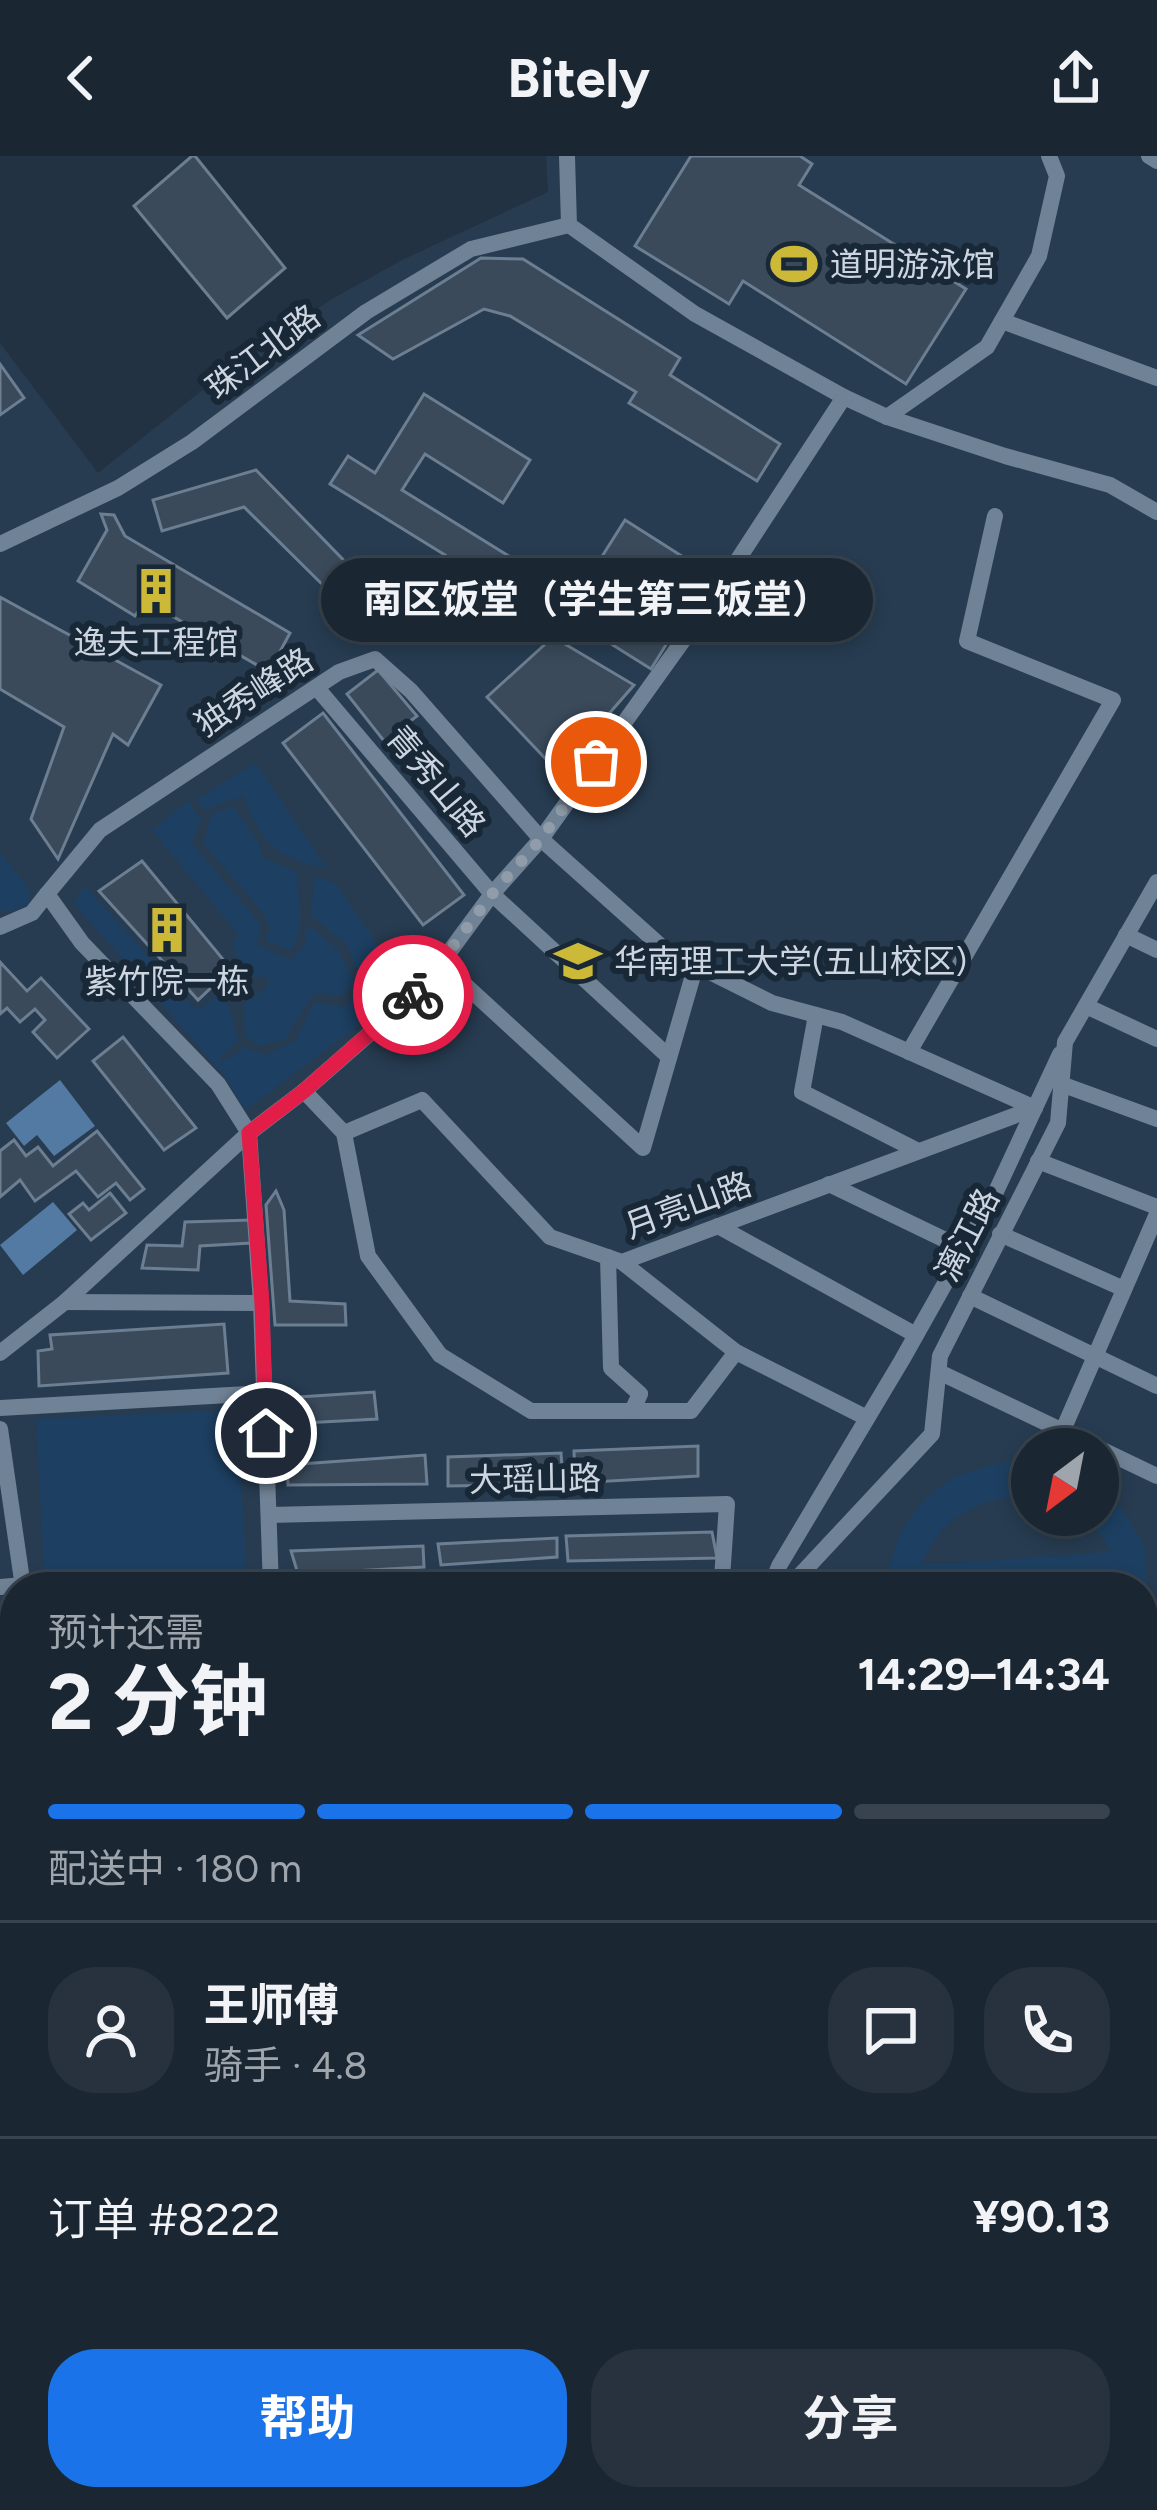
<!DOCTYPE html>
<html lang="zh">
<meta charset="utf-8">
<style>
:root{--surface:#1a2632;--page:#27323e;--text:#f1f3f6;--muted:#9fa5ac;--line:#38434d;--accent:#1a73e8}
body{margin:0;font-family:Figtree,"Noto Sans SC",sans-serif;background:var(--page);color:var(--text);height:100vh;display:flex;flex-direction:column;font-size:45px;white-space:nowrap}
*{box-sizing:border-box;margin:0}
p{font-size:39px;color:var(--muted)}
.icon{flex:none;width:66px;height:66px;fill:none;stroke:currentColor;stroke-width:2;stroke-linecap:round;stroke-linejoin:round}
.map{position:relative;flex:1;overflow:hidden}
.drawer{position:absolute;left:0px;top:1416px;width:1158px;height:939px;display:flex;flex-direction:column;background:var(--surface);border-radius:48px 48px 0 0;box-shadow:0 6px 18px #0003,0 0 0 3px var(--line)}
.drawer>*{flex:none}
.needle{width:78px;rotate:212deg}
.tools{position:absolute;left:1011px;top:1272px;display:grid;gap:24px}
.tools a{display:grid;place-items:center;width:108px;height:108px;border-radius:50%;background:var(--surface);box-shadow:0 6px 18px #0003,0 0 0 3px var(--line);font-size:60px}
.pin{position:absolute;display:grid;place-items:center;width:102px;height:102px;color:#fff;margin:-51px;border:6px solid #fff;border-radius:50%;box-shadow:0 3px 12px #0007}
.courier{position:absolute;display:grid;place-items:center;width:120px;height:120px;margin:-60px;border:9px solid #e11d48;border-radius:50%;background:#fff;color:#222;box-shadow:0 3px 15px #0007}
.bubble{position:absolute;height:84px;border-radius:42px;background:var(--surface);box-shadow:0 6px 18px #0003,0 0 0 3px var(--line);font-size:39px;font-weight:700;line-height:84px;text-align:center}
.headline em{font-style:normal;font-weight:700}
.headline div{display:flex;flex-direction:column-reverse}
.headline{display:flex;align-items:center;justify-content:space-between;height:204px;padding:0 48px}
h1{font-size:78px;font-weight:700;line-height:90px}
.bar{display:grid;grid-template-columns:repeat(4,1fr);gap:18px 12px;align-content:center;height:144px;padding:0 48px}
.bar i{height:15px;border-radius:9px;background:var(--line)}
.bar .current{background:var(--accent)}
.bar p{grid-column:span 4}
.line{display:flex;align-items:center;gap:30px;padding:0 48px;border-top:3px solid var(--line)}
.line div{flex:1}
.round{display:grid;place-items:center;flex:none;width:126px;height:126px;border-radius:48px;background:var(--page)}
.cta{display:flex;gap:24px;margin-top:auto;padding:24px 48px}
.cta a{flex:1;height:138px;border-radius:48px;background:var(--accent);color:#fff;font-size:48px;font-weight:700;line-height:138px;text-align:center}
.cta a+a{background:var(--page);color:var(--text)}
header{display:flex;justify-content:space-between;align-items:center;height:156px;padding:0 48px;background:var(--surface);font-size:54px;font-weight:700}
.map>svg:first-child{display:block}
</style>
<header><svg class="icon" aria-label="back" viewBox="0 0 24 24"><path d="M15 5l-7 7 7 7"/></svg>Bitely<svg class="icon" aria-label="share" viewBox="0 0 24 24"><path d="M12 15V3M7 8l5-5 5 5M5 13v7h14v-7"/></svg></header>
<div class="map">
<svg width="1157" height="2354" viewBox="0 0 1157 2354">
<rect width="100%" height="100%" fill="#223242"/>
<path fill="#273c51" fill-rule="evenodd" d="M546,0H1157V2354H0V187L98,317L209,229L330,144L402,104L548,36ZM1032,1293H1098V1359H1032ZM15,1431H1143V2340H15Z"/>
<g fill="#1d3f61">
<path d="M256,607L327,713C275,701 263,689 243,640L205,654L197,643Z"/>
<path d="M188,645L201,662L192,687L261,769L257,788L290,804L306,788V774L313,772L338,794L355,827L343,840L317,837L309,844L285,884L259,890L245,880L244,847L266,832L270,823L245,819L232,788L238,778L152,674Z"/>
<path d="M233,650L258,685L263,702L297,716C298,740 306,775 291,795L265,784L270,773L263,757L204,688L211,658Z"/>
<path d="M0,698L28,730L30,749L5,756L0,754Z"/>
<path d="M315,720L336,728L408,832L246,954L223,918L74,747L85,730L197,854L220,838L230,851L238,886L219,901L222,906L245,891L265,899L295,885L314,846L345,851L365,833L347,789L311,759Z"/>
<path d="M237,1254L247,1431H45L36,1263Z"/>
<path d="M1008,1306L1032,1308V1341C999,1339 965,1349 942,1374C933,1384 927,1398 921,1409L1112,1396L1095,1371L1079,1359H1098V1333L1122,1353L1144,1389L1157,1559V1736L1143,1762V1431H889C886,1388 916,1344 953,1322C969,1313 991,1311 1008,1306Z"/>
</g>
<g fill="#537aa3">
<path d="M60,924L95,970L54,1000L37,979L24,990L6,967Z"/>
<path d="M53,1046L77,1074L23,1119L0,1089Z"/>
<path d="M0,1673H15V1826L0,1828Z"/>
</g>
<g fill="#3a4a5b" stroke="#6c7e91" stroke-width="3">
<path d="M192,0H195L285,112L227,162L134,50Z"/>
<path d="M691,0H800L812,8L799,29L966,133L906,228L743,125L729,148L635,90Z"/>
<path d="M481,102L523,103L680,202L670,219L780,288L757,325L629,247L636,236L510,160L484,153L393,203L358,179Z"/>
<path d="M0,208L24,242L0,259Z"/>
<path d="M424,238L530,304L503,347L425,298L402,334L512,402L472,465L423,434L445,399L330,328L348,300L375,317Z"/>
<path d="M256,314L361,422L338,444L244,351L162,375L153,344Z"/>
<path d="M101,358L114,359L125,380L290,477L269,516L146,445L135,460L78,425L107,374Z"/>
<path d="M625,364L710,418L695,442L638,406L612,447L669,484L651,513L565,459Z"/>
<path d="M0,441L161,529L128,589L113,578L58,703L31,663L64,571L0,533Z"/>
<path d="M553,481L634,529L558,616L487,541Z"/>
<path d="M378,514L417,560L384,585L347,538Z"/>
<path d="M323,557L464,739L423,769L283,587Z"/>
<path d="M142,705L231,813L198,844L99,735Z"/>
<path d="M0,806L27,835L41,822L89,873L57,902L33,876L45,864L35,853L20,866L7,852L0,858Z"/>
<path d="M123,881L196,972L164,994L93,905Z"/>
<path d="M97,975L144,1033L130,1044L116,1027L98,1041L76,1015L35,1045L20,1024L0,1041V995L14,984L26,1000L38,991L53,1010Z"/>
<path d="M276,1035L284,1054L290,1145L345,1148L346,1169H275L266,1049Z"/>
<path d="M110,1037L126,1057L91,1084L69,1058L83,1047L89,1054Z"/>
<path d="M251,1064V1087L200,1090L198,1114L142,1112L147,1089L182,1090L185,1066Z"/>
<path d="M224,1168L228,1217L39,1230L38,1195L52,1193L50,1179Z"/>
<path d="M374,1236L377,1263L286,1268L284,1242Z"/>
<path d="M698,1290V1320L575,1327L574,1295Z"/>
<path d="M561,1297L563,1328L448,1330V1301Z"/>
<path d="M425,1299L427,1328L288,1329L287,1309Z"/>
<path d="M712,1376L717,1402L568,1405L566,1380Z"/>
<path d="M557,1382V1401L441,1409L438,1388Z"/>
<path d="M423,1390L424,1411L298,1418L291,1395Z"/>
<path d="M0,1563H9L12,1607L0,1608Z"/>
<rect x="0" y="1893" width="15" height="33"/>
<path d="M1148,2055L1157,2060V2093L1143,2085V2064Z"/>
<path d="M0,2088L15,2089V2141L0,2139Z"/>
<path d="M0,2234L15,2239V2265L0,2260Z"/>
<path d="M0,2308L15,2313V2337L0,2333Z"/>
<path d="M28,2340H70L66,2354H39L42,2343Z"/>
</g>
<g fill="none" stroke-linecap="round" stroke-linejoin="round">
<g stroke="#708295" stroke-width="16">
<path d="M567,0L569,69"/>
<path d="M1149,0L1157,5"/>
<path d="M569,69L695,158L844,241L887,261L1005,300L1110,329L1157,356"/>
<path d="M1002,165L1157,222"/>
<path d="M887,261L987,191L1039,100L1057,20L1049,0"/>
<path d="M0,388L118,332L192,286L366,156L471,93L569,69"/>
<path d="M317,532L492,738L669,901"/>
<path d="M47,738L100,674L339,516L375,503L411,535L541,683L664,793L772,847L842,866L1035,952"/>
<path d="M0,771L32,757L47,738L82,787L218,928L249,977L261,1147L271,1431"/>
<path d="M1126,779L1157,794"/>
<path d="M440,806L643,992L696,809"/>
<path d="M1086,850L1157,883"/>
<path d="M816,859L802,936L918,995"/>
<path d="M909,896L1113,544L967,485L995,360"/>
<path d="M1061,928L1157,963"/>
<path d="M304,935L344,977L368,1100L440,1199L531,1255H691L736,1196"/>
<path d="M344,977L422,944L550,1081L622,1106L1035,952"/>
<path d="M1038,1005L1157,1051"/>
<path d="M829,1028L964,1093"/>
<path d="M718,1070L916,1179"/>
<path d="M1000,1078L1124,1133"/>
<path d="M608,1101L611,1212L640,1238L632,1255"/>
<path d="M622,1106L736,1196L867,1262"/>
<path d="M970,1140L1157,1230"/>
<path d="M65,1146L261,1147"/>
<path d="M0,1197L65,1146L249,977L304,935L425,829L492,738L541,683L707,451L844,241"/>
<path d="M939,1216L1157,1320"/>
<path d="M0,1252L264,1237"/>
<path d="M0,1273L23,1431"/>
<path d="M1063,1274L1157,1058"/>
<path d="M269,1359L727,1348L722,1423"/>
<path d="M0,1431L23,1429"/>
<path d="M554,1431L722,1423L731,1431"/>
<path d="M771,1431L779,1410L902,1204L993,1042L1060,898"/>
<path d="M789,1431L932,1278L940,1200L1058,967L1065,886L1157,726"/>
<path d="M0,1635H15"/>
<path d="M0,2191L15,2197"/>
<path d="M437,2340L478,2354"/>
<path d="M116,2354L120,2340"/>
<path d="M505,2354L542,2340"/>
</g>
</g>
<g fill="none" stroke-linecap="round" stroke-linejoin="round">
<path stroke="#909ca9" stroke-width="12" stroke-dasharray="0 21.6" d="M413,839L424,829L492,738L541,683L596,606"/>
<path stroke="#e11d48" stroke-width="15" d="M266,1277L262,1147L249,977L304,935L413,839"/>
</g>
<defs>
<symbol id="stadium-bare" viewBox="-9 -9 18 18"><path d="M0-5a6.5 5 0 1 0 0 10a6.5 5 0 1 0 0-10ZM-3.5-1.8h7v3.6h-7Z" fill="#cdb938" stroke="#192837" stroke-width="2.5" paint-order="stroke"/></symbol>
<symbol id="building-bare" viewBox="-9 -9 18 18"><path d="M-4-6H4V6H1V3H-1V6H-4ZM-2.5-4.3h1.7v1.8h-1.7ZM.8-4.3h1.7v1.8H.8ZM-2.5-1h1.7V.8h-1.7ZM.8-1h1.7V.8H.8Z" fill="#cdb938" stroke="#192837" stroke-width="2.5" paint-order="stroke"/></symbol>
<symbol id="university-bare" viewBox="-9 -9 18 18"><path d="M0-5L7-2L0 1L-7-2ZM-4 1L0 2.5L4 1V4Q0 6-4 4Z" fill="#cdb938" stroke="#192837" stroke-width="2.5" paint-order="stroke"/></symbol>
</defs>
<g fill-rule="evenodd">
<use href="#stadium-bare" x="761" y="75" width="66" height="66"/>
<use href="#building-bare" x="123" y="402" width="66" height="66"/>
<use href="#building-bare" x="134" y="741" width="66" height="66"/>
<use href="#university-bare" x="545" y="772" width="66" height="66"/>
</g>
<g text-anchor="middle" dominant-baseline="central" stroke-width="12" stroke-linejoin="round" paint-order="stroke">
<g font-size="33" fill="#ccd5e0" stroke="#192837" text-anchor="start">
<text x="830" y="108">道明游泳馆</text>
<text x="156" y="486" text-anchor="middle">逸夫工程馆</text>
<text x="614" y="805">华南理工大学(五山校区)</text>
<text x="167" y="825" text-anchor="middle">紫竹院一栋</text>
</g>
<g font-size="33" fill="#ccd5e0" stroke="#192837">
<text transform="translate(263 196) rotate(-37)">珠江北路</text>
<text transform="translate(254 536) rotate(-33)">独秀峰路</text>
<text transform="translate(436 625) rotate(50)">青秀山路</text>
<text transform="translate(688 1049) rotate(-20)">月亮山路</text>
<text transform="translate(967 1079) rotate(-63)">漓江路</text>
<text transform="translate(535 1323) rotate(-1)">大瑶山路</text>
</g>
</g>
</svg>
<div class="tools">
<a><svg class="needle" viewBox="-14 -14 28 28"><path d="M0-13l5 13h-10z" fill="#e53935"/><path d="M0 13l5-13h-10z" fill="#9fa5ac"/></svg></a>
</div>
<div class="pin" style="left:596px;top:606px;background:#ea580c"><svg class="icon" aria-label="bag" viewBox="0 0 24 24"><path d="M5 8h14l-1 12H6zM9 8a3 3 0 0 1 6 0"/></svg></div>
<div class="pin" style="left:266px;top:1277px;background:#1f2937"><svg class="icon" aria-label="home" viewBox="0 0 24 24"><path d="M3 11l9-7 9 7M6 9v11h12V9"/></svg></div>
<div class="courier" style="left:413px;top:839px"><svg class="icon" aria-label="bike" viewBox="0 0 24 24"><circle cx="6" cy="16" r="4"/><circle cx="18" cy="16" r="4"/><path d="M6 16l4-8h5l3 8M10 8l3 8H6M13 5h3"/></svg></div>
<div class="bubble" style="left:321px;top:402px;width:552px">南区饭堂（学生第三饭堂）</div>
<section class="drawer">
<div class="headline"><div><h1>2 分钟</h1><p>预计还需</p></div><em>14:29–14:34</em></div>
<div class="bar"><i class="current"></i><i class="current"></i><i class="current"></i><i></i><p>配送中 · 180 m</p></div>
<div class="line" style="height:216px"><a class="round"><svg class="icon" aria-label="person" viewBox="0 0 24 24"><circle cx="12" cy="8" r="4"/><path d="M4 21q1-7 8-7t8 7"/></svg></a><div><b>王师傅</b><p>骑手 · 4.8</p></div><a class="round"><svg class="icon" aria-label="chat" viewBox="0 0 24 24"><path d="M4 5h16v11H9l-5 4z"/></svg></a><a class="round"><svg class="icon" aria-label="phone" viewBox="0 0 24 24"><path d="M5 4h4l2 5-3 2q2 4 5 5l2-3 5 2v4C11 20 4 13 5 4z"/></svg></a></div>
<div class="line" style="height:156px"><div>订单 #8222</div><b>¥90.13</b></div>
<div class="cta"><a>帮助</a><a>分享</a></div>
</section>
</div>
